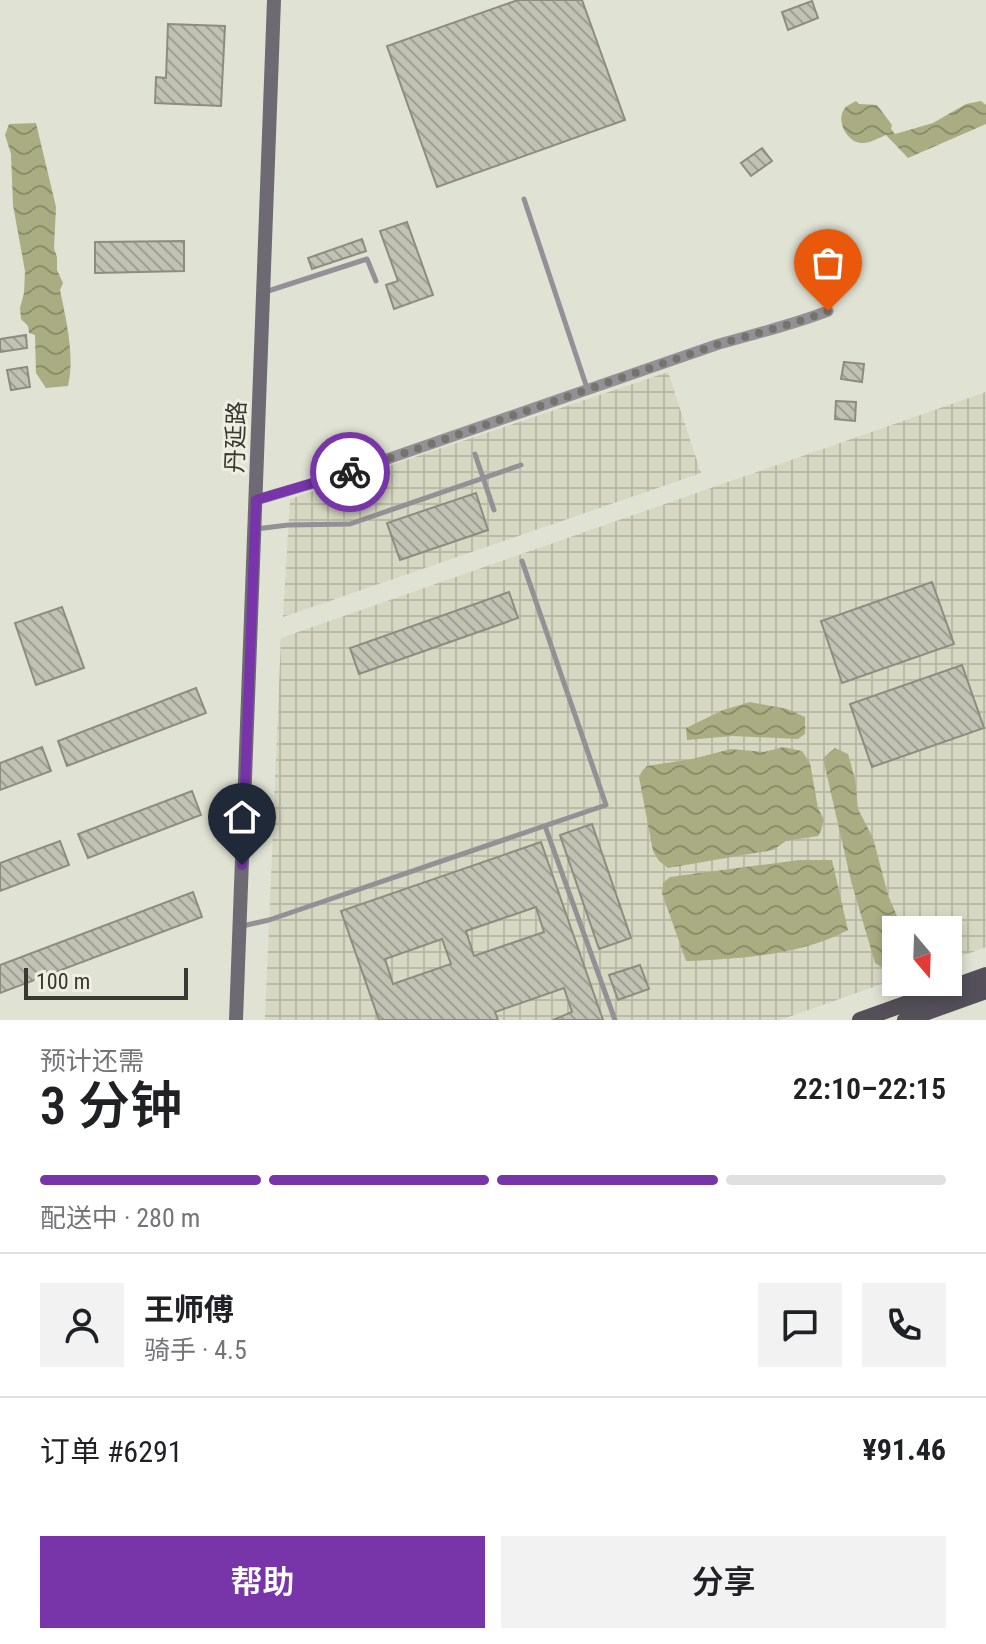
<!DOCTYPE html>
<html lang="zh">
<meta charset="utf-8">
<style>
:root{--surface:#fff;--page:#f2f2f2;--text:#202124;--muted:#757577;--line:#e0e0e0;--accent:#7735a9}
body{margin:0;font-family:"Roboto Condensed","Noto Sans SC",sans-serif;background:var(--page);color:var(--text);height:100vh;display:flex;flex-direction:column;font-size:30px;white-space:nowrap}
*{box-sizing:border-box;margin:0}
p{font-size:26px;color:var(--muted)}
.icon{flex:none;width:44px;height:44px;fill:none;stroke:currentColor;stroke-width:2;stroke-linecap:round;stroke-linejoin:round}
.map{position:relative;height:1020px;overflow:hidden}
.panel{display:flex;flex-direction:column;background:var(--surface);flex:1}
.panel>*{flex:none}
.needle{width:52px;rotate:161deg}
.tools{position:absolute;left:882px;top:916px;display:grid;gap:16px}
.tools a{display:grid;place-items:center;width:80px;height:80px;border-radius:0px;background:var(--surface);box-shadow:0 4px 12px #0003;font-size:40px}
.scale{position:absolute;left:24px;bottom:20px;width:164px;box-sizing:border-box;padding-left:8px;border:4px solid #383933;border-top:0;font-size:22px;line-height:28px;white-space:nowrap;color:#383933;-webkit-text-stroke:6px #eeefe0;paint-order:stroke}
.pin{position:absolute;display:grid;place-items:center;width:68px;height:68px;color:#fff;margin:-82px -34px;border-radius:50% 50% 50% 0;rotate:-45deg;box-shadow:0 0 8px #0007}
.pin .icon{rotate:45deg}
.courier{position:absolute;display:grid;place-items:center;width:80px;height:80px;margin:-40px;border:6px solid #7735a9;border-radius:50%;background:#fff;color:#222;box-shadow:0 2px 10px #0007}
.head em{font-style:normal;font-weight:600}
.head div{display:flex;flex-direction:column-reverse}
.head{display:flex;align-items:center;justify-content:space-between;height:136px;padding:0 40px}
h1{font-size:52px;font-weight:600;line-height:60px}
.bar{display:grid;grid-template-columns:repeat(4,1fr);gap:12px 8px;align-content:center;height:96px;padding:0 40px}
.bar i{height:10px;border-radius:6px;background:var(--line)}
.bar .on{background:var(--accent)}
.bar p{grid-column:span 4}
.line{display:flex;align-items:center;gap:20px;padding:0 40px;border-top:2px solid var(--line)}
.line div{flex:1}
.round{display:grid;place-items:center;flex:none;width:84px;height:84px;border-radius:0px;background:var(--page)}
.cta{display:flex;gap:16px;margin-top:auto;padding:16px 40px}
.cta a{flex:1;height:92px;border-radius:0px;background:var(--accent);color:#fff;font-size:32px;font-weight:600;line-height:92px;text-align:center}
.cta a+a{background:var(--page);color:var(--text)}
.map>svg:first-child{display:block}
</style>
<div class="map">
<svg width="986" height="1020" viewBox="0 0 986 1020">
<defs>
<pattern id="industrial-grid" width="8" height="8" patternUnits="userSpaceOnUse" patternTransform="scale(2)"><rect width="8" height="8" fill="#d7d8c2"/><path d="M0 4h8M4 0v8" fill="none" stroke="#b9baa7"/></pattern>
<pattern id="water-waves" width="16" height="10" patternUnits="userSpaceOnUse" patternTransform="scale(2)"><rect width="16" height="10" fill="#aaad82"/><path d="M0 5q4-4 8 0t8 0" fill="none" stroke="#8b8e6b"/></pattern>
<pattern id="building-back-hatch" width="6" height="6" patternUnits="userSpaceOnUse" patternTransform="scale(2)"><rect width="6" height="6" fill="#c1c2b4"/><path d="M-1 5l2 2M0 0l6 6M5-1l2 2" fill="none" stroke="#9e9f93"/></pattern>
</defs>
<rect width="100%" height="100%" fill="#e0e2d3"/>
<g fill="url(#industrial-grid)">
<path d="M668,372L701,473L283,617L290,499Z"/>
<path d="M986,392V947L948,961V930H896V979L780,1020H265L281,638Z"/>
</g>
<g fill="url(#water-waves)">
<path d="M856,101L859,104L877,105L892,125L891,129L895,134L933,123L966,104L981,101L986,105V124L908,158L886,135C878,138 869,144 861,143C847,142 835,120 845,108C846,106 854,102 856,101Z"/>
<path d="M36,123L56,207L54,248L57,257V270L63,283L60,290C66,319 75,356 68,386L46,388L36,373L35,335L29,333L28,326L21,319L20,308L24,293L25,271L13,205L11,154L5,135L9,124Z"/>
<path d="M750,702L787,709L805,717V734L798,739L733,736L687,740L686,728L723,710Z"/>
<path d="M783,747L802,751L810,763L818,808L824,820L821,831L818,836L786,841L773,850L668,868L659,861L653,851L639,777L642,771L647,766L692,759L731,749L764,752Z"/>
<path d="M835,748L848,754L855,779L858,809L873,838L888,895L903,930H896V963L883,968L875,963L851,881L823,758Z"/>
<path d="M799,860H832L848,930C803,955 737,959 686,961L662,893L663,883L670,877Z"/>
</g>
<g fill="url(#building-back-hatch)" stroke="#8b8d7f" stroke-width="2" fill-rule="evenodd">
<path d="M518,0H582L625,120L437,187L387,46Z"/>
<path d="M812,1L818,18L788,30L782,12Z"/>
<path d="M168,24L225,26L221,106L155,103L156,77L166,78Z"/>
<path d="M762,148L772,161L751,176L741,163Z"/>
<path d="M407,222L433,295L394,309L386,285L398,281L380,231Z"/>
<path d="M362,239L366,251L312,269L308,258Z"/>
<path d="M184,241V271L95,273V242Z"/>
<path d="M26,335L27,348L0,352V339Z"/>
<path d="M844,362L864,364L862,382L841,379Z"/>
<path d="M27,367L30,387L11,390L7,370Z"/>
<path d="M836,401L856,402L855,421L835,419Z"/>
<path d="M476,493L488,530L400,560L387,523Z"/>
<path d="M932,582L954,644L842,683L821,621Z"/>
<path d="M509,592L518,618L359,674L350,648Z"/>
<path d="M62,607L84,668L36,685L15,623Z"/>
<path d="M962,665L984,728L872,767L850,704Z"/>
<path d="M196,688L206,713L67,766L58,741Z"/>
<path d="M42,747L51,771L0,790V763Z"/>
<path d="M192,791L201,815L88,858L78,834Z"/>
<path d="M592,824L631,938L599,949L560,835Z"/>
<path d="M60,841L69,865L0,891V863Z"/>
<path d="M541,842L603,1020H553L572,1012L564,988L495,1012L498,1020H379L341,911ZM536,907L544,932L474,956L466,931ZM442,939L451,964L393,984L385,959Z"/>
<path d="M193,892L202,917L0,993V965Z"/>
<path d="M640,965L649,989L618,1000L609,975Z"/>
</g>
<g fill="none" stroke-linecap="round" stroke-linejoin="round">
<g stroke="#939096" stroke-width="5">
<path d="M524,199L587,388"/>
<path d="M265,292L367,259L376,281"/>
<path d="M475,454L494,510"/>
<path d="M256,529L288,525L350,524L521,465"/>
<path d="M545,826L615,1020"/>
<path d="M242,926L269,920L606,805L522,561"/>
</g>
<path stroke="#939096" stroke-width="11" d="M256,500L341,475L716,345C754,334 792,325 828,311"/>
<path stroke="#6e6a73" stroke-width="14" d="M236,1020L274,0"/>
<g stroke="#544f59" stroke-width="16">
<path d="M860,1020L986,975"/>
<path d="M905,1020L986,991"/>
</g>
</g>
<g fill="none" stroke-linecap="round" stroke-linejoin="round">
<path stroke="#73746b" stroke-width="8" stroke-dasharray="0 14.4" d="M350,472L716,345C754,334 792,325 828,311"/>
<path stroke="#7735a9" stroke-width="10" d="M242,865L256,500L350,472"/>
</g>
<g text-anchor="middle" dominant-baseline="central" stroke-width="6" stroke-linejoin="round" paint-order="stroke">
<g font-size="24" fill="#383933" stroke="#eeefe0">
<text transform="translate(236 437) rotate(-88)">丹延路</text>
</g>
</g>
</svg>
<div class="tools">
<a><svg class="needle" viewBox="-14 -14 28 28"><path d="M0-13l5 13h-10z" fill="#e53935"/><path d="M0 13l5-13h-10z" fill="#757577"/></svg></a>
</div>
<div class="scale">100 m</div>
<div class="pin" style="left:828px;top:311px;background:#ea580c"><svg class="icon" aria-label="bag" viewBox="0 0 24 24"><path d="M5 8h14l-1 12H6zM9 8a3 3 0 0 1 6 0"/></svg></div>
<div class="pin" style="left:242px;top:865px;background:#1f2937"><svg class="icon" aria-label="home" viewBox="0 0 24 24"><path d="M3 11l9-7 9 7M6 9v11h12V9"/></svg></div>
<div class="courier" style="left:350px;top:472px"><svg class="icon" aria-label="bike" viewBox="0 0 24 24"><circle cx="6" cy="16" r="4"/><circle cx="18" cy="16" r="4"/><path d="M6 16l4-8h5l3 8M10 8l3 8H6M13 5h3"/></svg></div>
</div>
<section class="panel">
<div class="head"><div><h1>3 分钟</h1><p>预计还需</p></div><em>22:10–22:15</em></div>
<div class="bar"><i class="on"></i><i class="on"></i><i class="on"></i><i></i><p>配送中 · 280 m</p></div>
<div class="line" style="height:144px"><a class="round"><svg class="icon" aria-label="person" viewBox="0 0 24 24"><circle cx="12" cy="8" r="4"/><path d="M4 21q1-7 8-7t8 7"/></svg></a><div><b>王师傅</b><p>骑手 · 4.5</p></div><a class="round"><svg class="icon" aria-label="chat" viewBox="0 0 24 24"><path d="M4 5h16v11H9l-5 4z"/></svg></a><a class="round"><svg class="icon" aria-label="phone" viewBox="0 0 24 24"><path d="M5 4h4l2 5-3 2q2 4 5 5l2-3 5 2v4C11 20 4 13 5 4z"/></svg></a></div>
<div class="line" style="height:104px"><div>订单 #6291</div><b>¥91.46</b></div>
<div class="cta"><a>帮助</a><a>分享</a></div>
</section>
